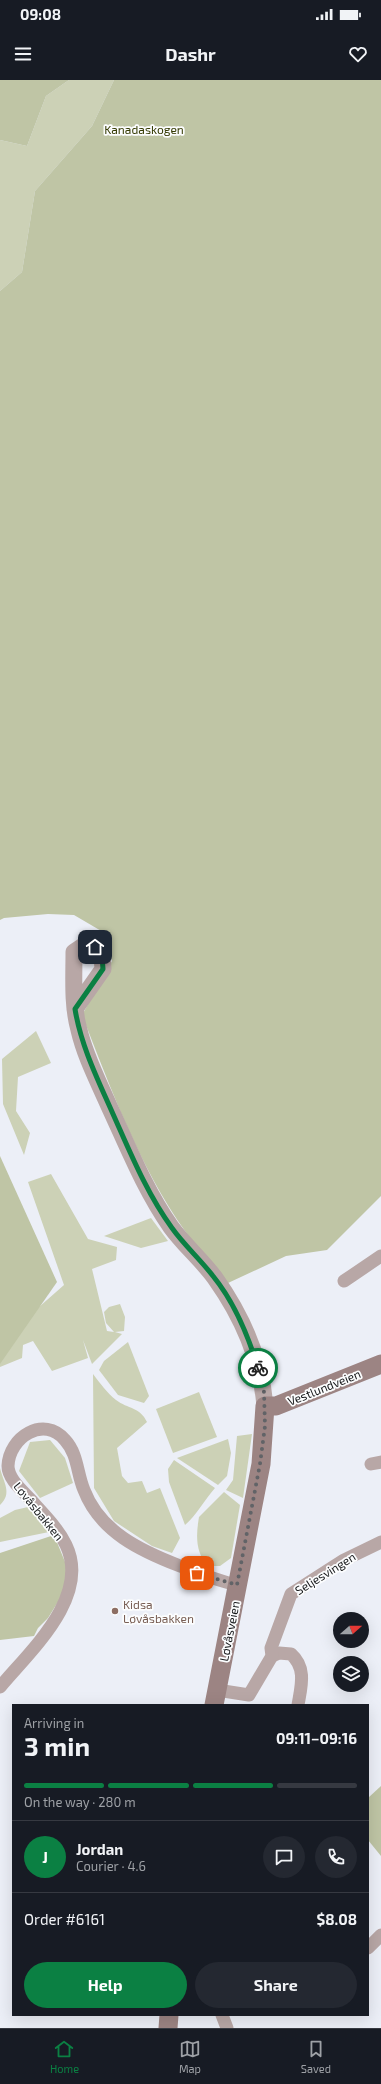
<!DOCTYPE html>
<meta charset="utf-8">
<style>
:root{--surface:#171b24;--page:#242831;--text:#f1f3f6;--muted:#9ea1a6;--line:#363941;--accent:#0b8043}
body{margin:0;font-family:"Exo 2",sans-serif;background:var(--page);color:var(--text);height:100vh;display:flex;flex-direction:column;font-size:15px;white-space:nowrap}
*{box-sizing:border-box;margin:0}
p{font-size:13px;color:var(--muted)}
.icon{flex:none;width:22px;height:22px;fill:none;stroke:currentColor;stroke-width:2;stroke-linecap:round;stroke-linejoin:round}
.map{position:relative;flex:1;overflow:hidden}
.drawer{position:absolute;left:12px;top:1624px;width:357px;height:312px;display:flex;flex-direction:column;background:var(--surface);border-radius:0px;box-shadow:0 4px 16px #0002}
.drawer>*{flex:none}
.needle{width:26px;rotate:69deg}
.buttons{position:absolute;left:333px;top:1532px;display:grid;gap:8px}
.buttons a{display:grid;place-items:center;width:36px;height:36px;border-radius:50%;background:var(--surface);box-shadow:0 4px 16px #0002;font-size:20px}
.pin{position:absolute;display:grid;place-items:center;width:34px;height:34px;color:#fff;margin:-17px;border-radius:8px;box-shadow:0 2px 6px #0006}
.courier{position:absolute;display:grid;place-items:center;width:40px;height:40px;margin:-20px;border:3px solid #0b8043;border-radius:50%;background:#fff;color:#222;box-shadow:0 1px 5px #0007}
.headline em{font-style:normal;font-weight:700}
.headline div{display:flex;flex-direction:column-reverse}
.headline{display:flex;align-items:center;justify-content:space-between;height:68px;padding:0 12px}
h1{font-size:26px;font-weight:700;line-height:30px}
.bar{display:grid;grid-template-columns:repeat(4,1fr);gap:6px 4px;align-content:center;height:48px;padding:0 12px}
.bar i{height:5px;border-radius:3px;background:var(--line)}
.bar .on{background:var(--accent)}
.bar p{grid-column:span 4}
.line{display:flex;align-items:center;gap:10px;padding:0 12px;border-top:1px solid var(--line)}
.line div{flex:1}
.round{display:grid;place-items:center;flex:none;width:42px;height:42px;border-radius:21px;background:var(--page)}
.action{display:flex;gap:8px;margin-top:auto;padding:8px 12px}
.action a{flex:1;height:46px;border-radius:24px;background:var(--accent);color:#fff;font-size:16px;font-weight:700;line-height:46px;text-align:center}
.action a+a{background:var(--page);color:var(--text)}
.status{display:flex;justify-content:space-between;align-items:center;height:28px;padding:0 20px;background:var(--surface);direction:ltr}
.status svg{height:11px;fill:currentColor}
header{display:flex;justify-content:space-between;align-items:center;height:52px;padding:0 12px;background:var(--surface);font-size:18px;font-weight:700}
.tab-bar{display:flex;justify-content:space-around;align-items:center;height:56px;border-top:1px solid var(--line);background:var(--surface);font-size:11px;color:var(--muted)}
.tab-bar a{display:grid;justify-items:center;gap:2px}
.tab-bar .on{color:var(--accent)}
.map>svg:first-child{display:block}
</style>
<div class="status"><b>09:08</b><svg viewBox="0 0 49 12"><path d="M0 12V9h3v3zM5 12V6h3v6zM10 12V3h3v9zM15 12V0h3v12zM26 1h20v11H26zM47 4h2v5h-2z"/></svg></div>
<header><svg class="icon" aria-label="menu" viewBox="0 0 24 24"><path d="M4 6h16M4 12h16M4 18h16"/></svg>Dashr<svg class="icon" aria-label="heart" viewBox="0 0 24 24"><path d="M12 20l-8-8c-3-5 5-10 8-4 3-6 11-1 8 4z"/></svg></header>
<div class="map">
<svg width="381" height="1948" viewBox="0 0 381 1948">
<rect width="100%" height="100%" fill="#eceff7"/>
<g fill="#ccd1b6">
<path d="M69,0H114L92,46L35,111L22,192L0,211V60L27,66L46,16Z"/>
<path d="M36,951L51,983L18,997L16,1031L30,1053L24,1075L3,1024L2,979Z"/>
<path d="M51,1094L88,1159L117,1167L116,1180L92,1189L107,1251L114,1252L106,1243L104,1232L109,1227L120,1224L125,1237L124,1251L115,1252L122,1254L92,1284L83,1260L88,1278L52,1291L33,1261L23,1265L22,1278L0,1287V1283L22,1242L64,1205L28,1102Z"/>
<path d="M151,1138L168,1161L141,1168L104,1156Z"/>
<path d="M128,1262L149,1316L144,1323L118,1315L99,1290L104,1281Z"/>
<path d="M93,1294C100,1303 107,1313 116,1320C128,1329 140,1327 147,1342L117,1368L122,1396L128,1403L142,1401L147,1413L160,1408L180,1458L172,1473L152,1466L114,1441L94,1408Z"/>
<path d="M199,1312L217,1357L173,1373L156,1329Z"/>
<path d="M252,1354L243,1418L226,1410L233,1400L237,1356Z"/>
<path d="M228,1359L231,1373L227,1396L218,1405L177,1378Z"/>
<path d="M50,1360L65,1378L73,1403L40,1418L19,1391L30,1362Z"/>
<path d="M174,1380L215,1408C205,1419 196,1436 185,1445L169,1402L168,1389Z"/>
<path d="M0,1388C3,1402 13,1413 0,1425Z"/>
<path d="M224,1412L240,1425L231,1478L220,1486H208C195,1472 196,1455 199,1437Z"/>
<path d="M28,1427L40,1439L49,1452L0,1462V1438L15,1430Z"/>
</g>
<g fill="#bfc5a5">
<path d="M0,0H69L46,16L27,66L0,60Z"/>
<path d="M114,0H381V1116L327,1170L286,1176L228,1203C214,1186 198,1169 185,1151C139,1086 111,1009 82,935L112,881L103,852L74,835L48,834L4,838L0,840V211L22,192L35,111L92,46Z"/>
<path d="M0,1076L57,1202L0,1284Z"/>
<path d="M54,1455L72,1499L48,1538L38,1548L34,1556L0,1560V1473Z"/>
<path d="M381,1706V1776L368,1760V1718Z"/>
</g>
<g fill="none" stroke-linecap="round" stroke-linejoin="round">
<g stroke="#b8a7a6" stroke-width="13">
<path d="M344,1201L381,1176"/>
<path d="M371,1384L381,1382"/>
<path d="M272,1576L279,1573L291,1574C307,1588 301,1607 298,1625"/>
<path d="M0,1607C30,1571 91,1517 66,1465C58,1448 43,1434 31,1420C23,1411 8,1399 8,1386C9,1357 44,1335 65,1360C78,1374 77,1394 84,1410C100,1452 141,1471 180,1486C199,1493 218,1501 237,1505"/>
<path d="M217,1610L249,1615L272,1576L271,1568L291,1514L344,1480L381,1462"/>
<path d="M368,1868L381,1855"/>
<path d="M222,1935L227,1948"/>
</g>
<path stroke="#b8a7a6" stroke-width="17" d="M75,929L103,889L102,876L95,867L83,866L74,872C74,898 72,925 79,950C85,976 98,1001 109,1026C128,1067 145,1110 171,1147C184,1165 202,1180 215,1198C242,1236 261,1279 265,1326"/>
<g stroke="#9c8483" stroke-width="19">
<path d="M214,1625L261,1384L265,1326H276L381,1284"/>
<path d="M168,1948L169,1935"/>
</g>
</g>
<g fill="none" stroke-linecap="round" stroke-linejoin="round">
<path stroke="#616367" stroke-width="4" stroke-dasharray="0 7.2" d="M197,1493L237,1505L260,1384L265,1346L264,1312L258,1288"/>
<path stroke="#0b8043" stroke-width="5" d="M95,867L102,876L103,889L75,929C81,966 98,1000 113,1034C130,1072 147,1114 172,1148C184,1165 200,1179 213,1196C235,1223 248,1255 258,1288"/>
</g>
<circle fill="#8d6e63" stroke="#fcfdfe" stroke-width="1.5" cx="115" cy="1531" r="4"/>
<g text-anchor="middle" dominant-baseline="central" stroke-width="3.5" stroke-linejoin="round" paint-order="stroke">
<g font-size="12" fill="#353b03" stroke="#fcfdfe">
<text x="144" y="49">Kanadaskogen</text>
</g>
<g font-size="12" fill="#16181a" stroke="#fcfdfe">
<text transform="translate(324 1307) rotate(-22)">Vestlundveien</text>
<text transform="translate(39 1431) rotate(51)">Løvåsbakken</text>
<text transform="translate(325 1493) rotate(-32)">Seljesvingen</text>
<text transform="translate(229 1551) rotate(-79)">Løvåsveien</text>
</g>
<g font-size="12" fill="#785e54" stroke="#fcfdfe" text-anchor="start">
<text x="123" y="1524">Kidsa<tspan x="123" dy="14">Løvåsbakken</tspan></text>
</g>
</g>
</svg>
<div class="buttons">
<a><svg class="needle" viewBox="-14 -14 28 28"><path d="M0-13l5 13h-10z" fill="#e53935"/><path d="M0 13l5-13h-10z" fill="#9ea1a6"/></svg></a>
<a><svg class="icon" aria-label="layers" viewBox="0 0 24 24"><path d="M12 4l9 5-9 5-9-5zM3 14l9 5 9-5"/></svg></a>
</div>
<div class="pin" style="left:197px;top:1493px;background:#ea580c"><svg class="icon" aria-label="bag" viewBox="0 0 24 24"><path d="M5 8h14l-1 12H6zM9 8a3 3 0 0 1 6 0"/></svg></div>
<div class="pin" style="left:95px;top:867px;background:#1f2937"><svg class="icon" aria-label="home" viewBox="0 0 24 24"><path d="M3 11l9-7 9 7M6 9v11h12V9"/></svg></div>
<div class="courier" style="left:258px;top:1288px"><svg class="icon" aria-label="bike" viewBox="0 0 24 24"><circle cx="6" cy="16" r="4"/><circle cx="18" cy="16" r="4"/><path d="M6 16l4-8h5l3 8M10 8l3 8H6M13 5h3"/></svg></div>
<section class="drawer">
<div class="headline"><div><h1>3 min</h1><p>Arriving in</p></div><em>09:11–09:16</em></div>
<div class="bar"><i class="on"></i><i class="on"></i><i class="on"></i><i></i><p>On the way · 280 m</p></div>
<div class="line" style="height:72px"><b class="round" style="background:var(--accent);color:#fff">J</b><div><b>Jordan</b><p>Courier · 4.6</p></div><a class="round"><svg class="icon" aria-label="chat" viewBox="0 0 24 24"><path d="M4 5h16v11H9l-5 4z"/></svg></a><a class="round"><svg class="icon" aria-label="phone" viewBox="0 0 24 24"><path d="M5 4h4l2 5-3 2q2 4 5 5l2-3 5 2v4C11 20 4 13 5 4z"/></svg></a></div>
<div class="line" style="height:52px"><div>Order #6161</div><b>$8.08</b></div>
<div class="action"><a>Help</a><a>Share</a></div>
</section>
</div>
<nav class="tab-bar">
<a class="on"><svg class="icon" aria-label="home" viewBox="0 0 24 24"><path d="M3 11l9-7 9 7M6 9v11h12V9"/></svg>Home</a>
<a><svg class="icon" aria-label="map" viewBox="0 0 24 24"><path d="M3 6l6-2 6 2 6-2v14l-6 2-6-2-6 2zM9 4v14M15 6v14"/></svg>Map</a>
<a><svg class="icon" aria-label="saved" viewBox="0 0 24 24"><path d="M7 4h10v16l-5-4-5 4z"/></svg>Saved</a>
</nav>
